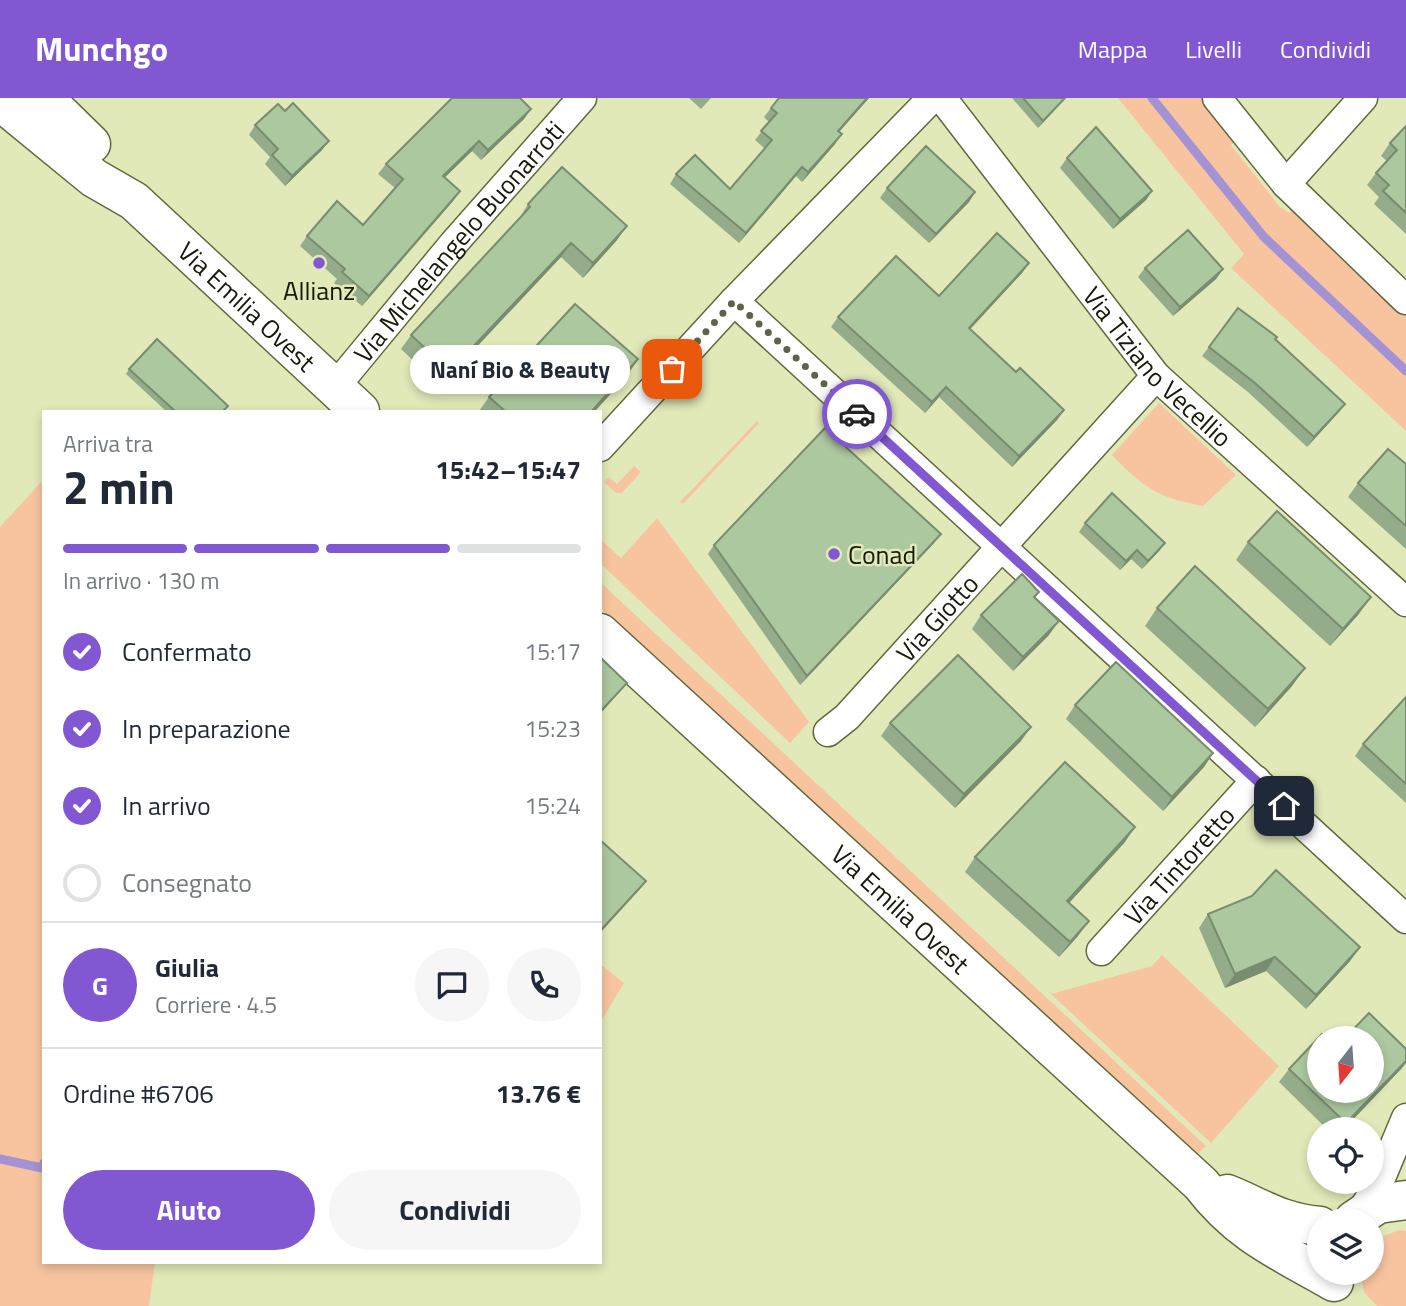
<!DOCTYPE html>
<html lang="it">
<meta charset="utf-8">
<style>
:root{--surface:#fff;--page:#f6f6f7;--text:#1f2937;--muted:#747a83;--line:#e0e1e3;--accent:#8158d1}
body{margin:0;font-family:"Titillium Web",sans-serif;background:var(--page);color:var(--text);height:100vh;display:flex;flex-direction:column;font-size:26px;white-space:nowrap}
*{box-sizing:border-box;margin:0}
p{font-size:23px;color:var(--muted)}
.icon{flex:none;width:38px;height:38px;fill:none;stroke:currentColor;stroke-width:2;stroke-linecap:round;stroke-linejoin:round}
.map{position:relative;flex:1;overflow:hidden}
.side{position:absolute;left:42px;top:312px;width:560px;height:854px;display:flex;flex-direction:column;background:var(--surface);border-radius:0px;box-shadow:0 4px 10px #0003}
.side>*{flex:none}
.needle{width:46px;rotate:197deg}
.fabs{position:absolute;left:1307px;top:928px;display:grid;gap:14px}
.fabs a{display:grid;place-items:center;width:77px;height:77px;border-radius:50%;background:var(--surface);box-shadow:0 4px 10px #0003;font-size:35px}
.pin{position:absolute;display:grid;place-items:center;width:60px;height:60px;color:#fff;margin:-30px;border-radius:14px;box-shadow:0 4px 10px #0006}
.courier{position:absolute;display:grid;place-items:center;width:70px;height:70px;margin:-35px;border:5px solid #8158d1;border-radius:50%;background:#fff;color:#222;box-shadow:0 2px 9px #0007}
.bubble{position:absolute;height:49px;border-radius:24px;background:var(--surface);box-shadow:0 4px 10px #0003;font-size:23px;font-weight:700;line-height:49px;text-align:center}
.summary em{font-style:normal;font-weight:700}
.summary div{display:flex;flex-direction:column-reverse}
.summary{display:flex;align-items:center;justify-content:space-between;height:119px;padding:0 21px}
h1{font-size:46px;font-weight:700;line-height:52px}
.bar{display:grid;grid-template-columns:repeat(4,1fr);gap:10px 7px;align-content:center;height:84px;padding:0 21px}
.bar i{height:9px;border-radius:5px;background:var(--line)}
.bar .active{background:var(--accent)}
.bar p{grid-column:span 4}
.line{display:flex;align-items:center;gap:18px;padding:0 21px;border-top:2px solid var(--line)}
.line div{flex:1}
.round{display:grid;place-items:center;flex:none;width:74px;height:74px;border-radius:37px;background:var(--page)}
ol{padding:0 21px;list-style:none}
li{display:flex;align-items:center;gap:21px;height:77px}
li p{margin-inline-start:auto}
li .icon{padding:7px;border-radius:50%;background:var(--accent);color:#fff;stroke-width:4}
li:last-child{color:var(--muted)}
li i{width:38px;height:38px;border:4px solid var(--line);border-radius:50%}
.cta{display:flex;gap:14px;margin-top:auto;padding:14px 21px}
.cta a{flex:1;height:80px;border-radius:42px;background:var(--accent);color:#fff;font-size:28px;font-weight:700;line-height:80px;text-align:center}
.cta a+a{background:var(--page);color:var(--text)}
header{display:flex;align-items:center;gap:42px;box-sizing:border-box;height:98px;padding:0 35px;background:var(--accent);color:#fff}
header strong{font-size:33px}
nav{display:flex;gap:38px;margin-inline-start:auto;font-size:24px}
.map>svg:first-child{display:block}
</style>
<header>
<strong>Munchgo</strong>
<nav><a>Mappa</a><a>Livelli</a><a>Condividi</a></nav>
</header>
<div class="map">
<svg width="1406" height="1208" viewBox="0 0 1406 1208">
<rect width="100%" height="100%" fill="#e1e9b9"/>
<g fill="#f8c4a0">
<path d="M1118,0H1206L1238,41L1231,47L1279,108L1289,115L1296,108L1406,212V333L1231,170L1244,156Z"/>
<path d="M1159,305L1236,377L1203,408C1158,400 1144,390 1112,357Z"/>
<path d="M757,323L759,325L683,406L680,404Z"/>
<path d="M634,368L641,374L622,395H616L604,384L609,379L617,386Z"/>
<path d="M44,381V1164H155L149,1208H0V429Z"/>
<path d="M657,420L809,624L790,645L600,465V441L621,460Z"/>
<path d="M600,484L1206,1048L1195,1059L600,510Z"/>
<path d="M1162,857L1279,968L1211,1045L1051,896L1152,868Z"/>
<path d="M600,866L624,885L600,925Z"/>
<path d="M1399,1132L1406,1133V1208H1377L1364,1194L1360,1174H1372L1374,1142Z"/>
</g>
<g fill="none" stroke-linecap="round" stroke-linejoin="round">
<g stroke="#a493d4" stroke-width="9">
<path d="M1152,0L1264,139L1406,273"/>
<path d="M0,1061L42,1070L44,1065"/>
</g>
<defs>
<g id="street">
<path id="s1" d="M942,0L1156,278L1406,504"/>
<path d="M1217,0L1286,86L1406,202"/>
<path d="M1286,86L1363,0"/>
<path d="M734,203L1406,821"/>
<path id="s2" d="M335,289L454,145L582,0"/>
<path d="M600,349L734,203L932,0"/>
<path id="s3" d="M828,634L847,619L1156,278"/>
<path id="s4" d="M1101,853L1256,682"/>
<path d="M1360,1116L1378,1087L1406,1020"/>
</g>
<g id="secondary">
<path d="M44,0L91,46"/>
<path id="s5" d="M0,3L94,80L134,103L360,313"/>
<path id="s6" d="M600,535L1201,1086C1239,1136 1280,1153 1334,1184"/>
<path d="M1227,1096C1262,1110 1279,1124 1320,1128"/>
<path d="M1354,1122L1378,1106L1406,1102"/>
</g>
</defs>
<use href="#street" stroke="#62683d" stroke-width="31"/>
<use href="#secondary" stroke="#62683d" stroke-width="41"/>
<use href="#street" stroke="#fff" stroke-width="28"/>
<use href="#secondary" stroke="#fff" stroke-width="38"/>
</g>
<g fill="#94ac89">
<path d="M689,0H711L701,11Z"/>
<path d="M869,0L839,34L835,46L802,84L796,78L739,145L670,86L676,76L730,91L765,51L755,42L769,24L764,19L771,10Z"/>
<path d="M1012,0H1065L1038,30Z"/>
<path d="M531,11L524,21L481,62L472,53L445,79L460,93L453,103L362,208L334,185L337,181L300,148L307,138L363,127L395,90L378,76L386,66Z"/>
<path d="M255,27L322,52L285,88L265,66L270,59L249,37Z"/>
<path d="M1406,28V136L1374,106L1379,99L1367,87L1376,75L1387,63L1381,58L1390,45Z"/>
<path d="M1067,60L1152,93L1146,102L1113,131L1060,70Z"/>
<path d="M887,90L975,94L969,104L929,145L880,100Z"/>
<path d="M528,106L617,142L583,180L561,159L440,288L401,251L411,237L519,121Z"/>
<path d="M1029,165L1022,175L970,231L1016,274L1064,312L1057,322L1012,369L939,299L925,315L831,229L838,219L939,198Z"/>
<path d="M1145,170L1223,171L1216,181L1173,218L1138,179Z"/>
<path d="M1209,249L1345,306L1338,315L1307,349L1248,294L1202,258Z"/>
<path d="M638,261L626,279L595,313H479L489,299Z"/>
<path d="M129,271L228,308L224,313H166L126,276Z"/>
<path d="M1406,366V451L1348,399L1358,385Z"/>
<path d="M1085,425L1165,445L1159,453L1142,471L1131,461L1120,472L1079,434Z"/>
<path d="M1248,444L1371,499L1358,517L1330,548L1236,462Z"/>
<path d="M934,445L800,587L708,456L714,447Z"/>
<path d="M1039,494L1035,500L1049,537L1013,573L972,531L981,517Z"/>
<path d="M1157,510L1292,588L1255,629L1145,528Z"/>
<path d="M1406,599V705L1355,658L1363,646Z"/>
<path d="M1075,607L1213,655L1204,669L1163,713L1066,621Z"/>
<path d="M890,625L1021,643L955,710L881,638Z"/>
<path d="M1125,744L1069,805L1078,838L1059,859L965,774L975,759Z"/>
<path d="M1208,816L1360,849L1350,863L1306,911L1266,873L1225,890L1199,830Z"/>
<path d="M1402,970L1344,1031H1327L1279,984L1289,971L1320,992Z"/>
</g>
<g fill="#788c6f">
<path d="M867,0H869L831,43L838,33Z"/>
<path d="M1065,0L1061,5L1038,30L1043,23Z"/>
<path d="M531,11L524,21L481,62L488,52Z"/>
<path d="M842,36L835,46L802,84L808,74Z"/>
<path d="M329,43L322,52L285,88L292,78Z"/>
<path d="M479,43L472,53L436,88L443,78Z"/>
<path d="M802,69L796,78L739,145L746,135Z"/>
<path d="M460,93L453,103L362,208L369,198Z"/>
<path d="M1152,93L1146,102L1113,131L1120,121Z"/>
<path d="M975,94L969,104L929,145L936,136Z"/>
<path d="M627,128L617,142L583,180L593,165Z"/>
<path d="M571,145L561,159L440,288L450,273Z"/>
<path d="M1029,165L1022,175L962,240L969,230Z"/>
<path d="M1223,171L1216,181L1173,218L1180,209Z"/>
<path d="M638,261L626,279L595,313H592Z"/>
<path d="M946,289L939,299L925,315L932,304Z"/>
<path d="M1345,306L1338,315L1307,349L1314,339Z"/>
<path d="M1064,312L1057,322L1012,369L1019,358Z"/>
<path d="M941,436L934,445L800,587L807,578Z"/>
<path d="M1165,445L1159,453L1142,471L1148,463Z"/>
<path d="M1137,452L1131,461L1120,472L1126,463Z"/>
<path d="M1371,499L1358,517L1330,548L1343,531Z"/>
<path d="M1059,523L1049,537L1013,573L1023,559Z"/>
<path d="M1305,570L1292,588L1255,629L1268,611Z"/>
<path d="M627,585L621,592L600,616V614Z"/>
<path d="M1031,629L1021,643L955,710L964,696Z"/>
<path d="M1213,655L1204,669L1163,713L1172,699Z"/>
<path d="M1135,729L1125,744L1057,818L1067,803Z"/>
<path d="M646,783L640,791L600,835V833Z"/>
<path d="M1089,823L1078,838L1059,859L1070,844Z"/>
<path d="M1360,849L1350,863L1306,911L1316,897Z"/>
<path d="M1275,859L1266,873L1225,890L1235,876Z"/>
<path d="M1406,963V965L1402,970L1344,1031H1342L1346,1025Z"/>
</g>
<g fill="#acc89f" stroke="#788c6f" stroke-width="2">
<path d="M452,0H520L531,11L488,52L479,43L443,78L460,93L369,198L342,174L345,171L307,138L337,103L363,127L403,81L386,66Z"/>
<path d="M779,0H867L838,33L842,36L808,74L802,69L746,135L676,76L695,57L730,91L772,42L761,33L777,15L771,10Z"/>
<path d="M1023,0H1065L1043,23Z"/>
<path d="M293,5L329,43L292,78L272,57L278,51L255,27L278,6L285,13Z"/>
<path d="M1406,28V115L1383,93L1389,87L1376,75L1397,52L1390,45Z"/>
<path d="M1096,29L1152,93L1120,121L1067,60Z"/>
<path d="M926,48L975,94L936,136L887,90Z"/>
<path d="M562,69L627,128L593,165L571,145L450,273L411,237L530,109L528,106Z"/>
<path d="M1188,132L1223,171L1180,209L1145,170Z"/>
<path d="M997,135L1029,165L969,230L1016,274L1020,270L1064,312L1019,358L946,289L932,304L838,219L896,158L939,198Z"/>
<path d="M575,206L638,261L592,313H505L489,299Z"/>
<path d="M1238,210L1277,239L1275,241L1345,306L1314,339L1255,285L1209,249Z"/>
<path d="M157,241L228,308L223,313H175L129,271Z"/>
<path d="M825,330L941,436L807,578L714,447Z"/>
<path d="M1388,351L1406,366V428L1358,385Z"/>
<path d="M1112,395L1165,445L1148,463L1137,452L1126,463L1085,425Z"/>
<path d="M1277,413L1371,499L1343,531L1248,444Z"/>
<path d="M1195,468L1305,570L1268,611L1157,510Z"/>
<path d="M1022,476L1039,494L1034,499L1059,523L1023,559L981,517Z"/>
<path d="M958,557L1031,629L964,696L890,625Z"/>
<path d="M602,561L627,585L600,614V563Z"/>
<path d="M1116,564L1213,655L1172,699L1075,607Z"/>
<path d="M1406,599V686L1363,646Z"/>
<path d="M1065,664L1135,729L1067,803L1089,823L1070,844L975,759Z"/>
<path d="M600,742L646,783L600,833Z"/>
<path d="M1276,772L1360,849L1316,897L1275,859L1235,876L1208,816L1252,798Z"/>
<path d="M1369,915L1406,951V963L1346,1025L1289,971L1322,936L1326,940H1320V992H1372V940H1345Z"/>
</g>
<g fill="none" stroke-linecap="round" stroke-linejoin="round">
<path stroke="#5e6246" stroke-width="7" stroke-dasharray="0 12.6" d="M672,271L734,203L857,316"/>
<path stroke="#8158d1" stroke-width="9" d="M857,316L1284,708"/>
</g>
<g fill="#8158d1" stroke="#e1e9b9" stroke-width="2.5">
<circle cx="319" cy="165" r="7"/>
<circle cx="834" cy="456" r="7"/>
</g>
<g text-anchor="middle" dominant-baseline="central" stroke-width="5" stroke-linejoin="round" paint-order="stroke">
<g font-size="26" fill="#171a08" stroke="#e1e9b9">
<text stroke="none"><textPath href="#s2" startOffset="191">Via Michelangelo Buonarroti</textPath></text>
<text stroke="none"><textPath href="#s5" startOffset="322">Via Emilia Ovest</textPath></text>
<text stroke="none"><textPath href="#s1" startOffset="345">Via Tiziano Vecellio</textPath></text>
<text stroke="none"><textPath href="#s3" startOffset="158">Via Giotto</textPath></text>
<text stroke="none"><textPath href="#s4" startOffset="116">Via Tintoretto</textPath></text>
<text stroke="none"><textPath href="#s6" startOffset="408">Via Emilia Ovest</textPath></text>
</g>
<g font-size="26" fill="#171a08" stroke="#e1e9b9">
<text x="319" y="192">Allianz</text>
<text x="848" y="456" text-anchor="start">Conad</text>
</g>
</g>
</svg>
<div class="fabs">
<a><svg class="needle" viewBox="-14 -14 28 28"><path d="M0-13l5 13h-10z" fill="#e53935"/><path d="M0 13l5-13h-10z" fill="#747a83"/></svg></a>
<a><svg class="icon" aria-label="locate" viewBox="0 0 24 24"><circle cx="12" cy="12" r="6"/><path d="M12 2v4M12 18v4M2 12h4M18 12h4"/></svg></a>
<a><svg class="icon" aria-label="layers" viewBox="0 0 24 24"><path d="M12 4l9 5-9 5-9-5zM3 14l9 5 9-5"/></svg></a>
</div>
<div class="pin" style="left:672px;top:271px;background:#ea580c"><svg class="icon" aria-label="bag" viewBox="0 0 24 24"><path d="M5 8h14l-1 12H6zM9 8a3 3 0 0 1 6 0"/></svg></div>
<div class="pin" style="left:1284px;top:708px;background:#1f2937"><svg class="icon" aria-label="home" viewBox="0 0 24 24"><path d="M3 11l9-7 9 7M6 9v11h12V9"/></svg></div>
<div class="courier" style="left:857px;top:316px"><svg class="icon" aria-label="car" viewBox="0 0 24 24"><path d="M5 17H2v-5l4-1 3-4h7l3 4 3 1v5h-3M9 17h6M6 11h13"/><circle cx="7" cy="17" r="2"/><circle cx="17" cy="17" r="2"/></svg></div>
<div class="bubble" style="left:410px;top:247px;width:220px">Naní Bio &amp; Beauty</div>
<section class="side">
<div class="summary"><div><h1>2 min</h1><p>Arriva tra</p></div><em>15:42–15:47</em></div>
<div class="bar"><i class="active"></i><i class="active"></i><i class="active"></i><i></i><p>In arrivo · 130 m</p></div>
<ol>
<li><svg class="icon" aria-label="check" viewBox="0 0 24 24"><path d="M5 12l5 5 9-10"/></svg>Confermato<p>15:17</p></li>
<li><svg class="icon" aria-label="check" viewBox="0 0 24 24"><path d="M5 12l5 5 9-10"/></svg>In preparazione<p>15:23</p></li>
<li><svg class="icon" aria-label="check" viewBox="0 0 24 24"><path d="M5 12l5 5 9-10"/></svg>In arrivo<p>15:24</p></li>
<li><i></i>Consegnato</li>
</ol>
<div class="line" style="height:126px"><b class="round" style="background:var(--accent);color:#fff">G</b><div><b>Giulia</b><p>Corriere · 4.5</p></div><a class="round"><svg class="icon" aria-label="chat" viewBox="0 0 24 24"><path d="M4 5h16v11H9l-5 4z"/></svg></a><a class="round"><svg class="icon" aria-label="phone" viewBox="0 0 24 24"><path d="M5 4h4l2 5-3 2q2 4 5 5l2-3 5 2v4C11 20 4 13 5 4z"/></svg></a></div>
<div class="line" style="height:91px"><div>Ordine #6706</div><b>13.76 €</b></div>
<div class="cta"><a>Aiuto</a><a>Condividi</a></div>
</section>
</div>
